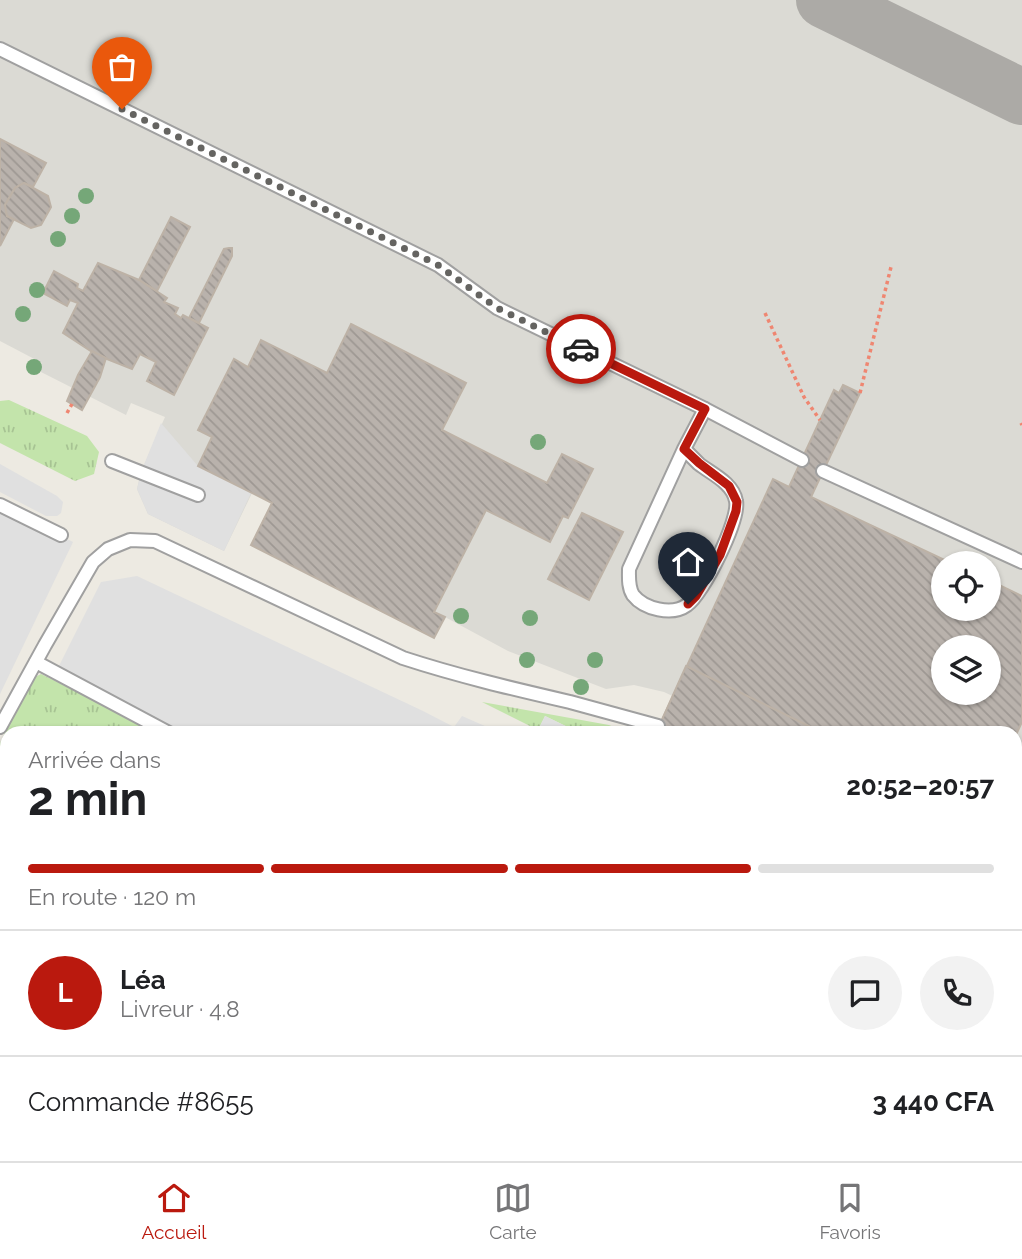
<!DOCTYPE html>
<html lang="fr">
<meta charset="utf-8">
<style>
:root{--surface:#fff;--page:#f2f2f2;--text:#202124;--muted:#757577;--line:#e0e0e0;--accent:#ba190e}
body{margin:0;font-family:Raleway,sans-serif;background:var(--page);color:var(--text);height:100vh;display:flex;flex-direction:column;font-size:26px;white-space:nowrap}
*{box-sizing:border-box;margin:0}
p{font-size:23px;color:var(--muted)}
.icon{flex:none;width:38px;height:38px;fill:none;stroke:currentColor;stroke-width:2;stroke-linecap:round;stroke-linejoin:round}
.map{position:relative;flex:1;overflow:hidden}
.side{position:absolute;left:0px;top:726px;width:1022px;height:436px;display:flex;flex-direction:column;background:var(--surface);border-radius:21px 21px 0 0;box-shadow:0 2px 5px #0004}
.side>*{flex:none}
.buttons{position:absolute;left:931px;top:551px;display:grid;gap:14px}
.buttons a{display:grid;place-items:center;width:70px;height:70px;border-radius:50%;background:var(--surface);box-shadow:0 2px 5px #0004;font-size:35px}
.pin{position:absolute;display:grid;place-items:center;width:60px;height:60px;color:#fff;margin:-72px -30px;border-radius:50% 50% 50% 0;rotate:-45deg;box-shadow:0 0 7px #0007}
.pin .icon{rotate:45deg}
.courier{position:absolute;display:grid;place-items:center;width:70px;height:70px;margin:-35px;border:5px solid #ba190e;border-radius:50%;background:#fff;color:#222;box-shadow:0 2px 9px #0007}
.headline em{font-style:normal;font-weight:700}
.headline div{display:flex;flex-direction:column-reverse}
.headline{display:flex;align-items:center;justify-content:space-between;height:119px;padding:0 28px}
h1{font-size:46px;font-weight:700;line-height:52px}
.bar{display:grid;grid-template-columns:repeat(4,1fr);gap:10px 7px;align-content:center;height:84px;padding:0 28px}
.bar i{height:9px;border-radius:5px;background:var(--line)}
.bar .current{background:var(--accent)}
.bar p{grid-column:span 4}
.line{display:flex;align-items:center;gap:18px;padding:0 28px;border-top:2px solid var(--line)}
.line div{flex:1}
.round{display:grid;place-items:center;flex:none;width:74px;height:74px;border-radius:37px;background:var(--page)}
.dock{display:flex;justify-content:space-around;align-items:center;height:98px;border-top:2px solid var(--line);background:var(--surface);font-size:19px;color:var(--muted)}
.dock a{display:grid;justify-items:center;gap:4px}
.dock .current{color:var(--accent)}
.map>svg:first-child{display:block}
</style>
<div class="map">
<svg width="1022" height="1161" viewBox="0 0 1022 1161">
<defs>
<pattern id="grass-tufts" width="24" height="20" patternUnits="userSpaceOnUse" patternTransform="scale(1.75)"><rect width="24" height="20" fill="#c3e4ab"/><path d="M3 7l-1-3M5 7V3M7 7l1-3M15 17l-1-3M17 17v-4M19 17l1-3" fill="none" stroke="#a7c393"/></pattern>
<pattern id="building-back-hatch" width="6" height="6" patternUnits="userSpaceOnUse" patternTransform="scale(1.75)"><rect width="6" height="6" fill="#b9b2ac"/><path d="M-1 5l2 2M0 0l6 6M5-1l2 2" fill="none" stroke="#9e9893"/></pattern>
</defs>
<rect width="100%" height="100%" fill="#edeae2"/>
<path fill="#dbdad4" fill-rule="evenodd" d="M0,0H1022V866L1015,861V733H751L664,692L634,685L606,689L508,651L445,617L434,638L251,545L271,503L252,493L224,551L148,514L137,489L141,472L165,417L131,403L126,415L41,372L42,363L0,341ZM943,564H989V609H943ZM943,648H989V693H943Z"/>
<g fill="url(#grass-tufts)">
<path d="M9,400L87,436L99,452L94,474L75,481L0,443V401Z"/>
<path d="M41,674L161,733H7V841L0,839V743L29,684L35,677Z"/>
<path d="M482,702L609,725L628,733H580L545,716L538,730Z"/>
<path d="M1015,926L1022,929V1141L1015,1137Z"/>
</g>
<g fill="#e0e0e0">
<path d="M161,423L198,466L251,493L224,551L148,514L137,489L141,472Z"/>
<path d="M0,464L57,496L63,502L61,513L57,516H46L0,492Z"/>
<path d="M0,505L73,542L0,694Z"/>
<path d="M137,576L423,711L454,727L462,716L501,733H295L288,730L278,733H182L57,670L101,582Z"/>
<path d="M545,716L580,733H544L538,730Z"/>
</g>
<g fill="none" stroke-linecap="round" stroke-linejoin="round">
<path stroke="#acaaa6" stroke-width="56" d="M824,0L1022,97"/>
</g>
<g fill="url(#building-back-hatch)" stroke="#bdb2a6" stroke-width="2" fill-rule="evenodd">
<path d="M0,139L46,163L33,187L24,183L15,188L5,205L7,216L14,219L0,246Z"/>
<path d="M24,183L48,196L51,207L41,225L31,228L7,216L5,205L15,188Z"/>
<path d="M171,217L190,227L157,291L139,280Z"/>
<path d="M229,248H232V256L199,323L189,318L224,249Z"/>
<path d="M98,263L139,280L167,298L164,302L178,308L175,314L181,318L183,315L208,328L174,395L147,381L156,362L140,354L132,369L97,355L63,333L78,303L70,300L67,306L43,293L54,271L78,284L77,288L83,291Z"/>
<path d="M351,324L466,383L442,430L547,483L562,454L593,469L568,518L563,516L550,542L486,510L434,612L445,617L434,638L251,545L272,503L198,466L212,437L198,430L234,359L248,367L261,340L327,373Z"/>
<path d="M92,351L106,358L100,377L82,410L67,401L78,375Z"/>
<path d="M843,385L860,393L811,497L953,564H943V609H989V580L1022,596V722L1015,737V733H656L773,479L789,487L834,390L839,393ZM943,648H989V693H943Z"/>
<path d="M582,513L623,532L589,600L548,579Z"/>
<path d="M686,666L823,733H656Z"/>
<path d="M55,1155H91L102,1161H52Z"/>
</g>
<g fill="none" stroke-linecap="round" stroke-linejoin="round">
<defs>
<g id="lane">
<path d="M0,49L438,265L497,308L705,409L802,460"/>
<path d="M684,449C689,454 694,459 699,464C712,474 733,483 736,501C740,520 703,594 687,605C672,616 644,609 633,595C628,587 629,577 629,569L684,449L705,409"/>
<path d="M112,461L198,495"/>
<path d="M823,471L1022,562"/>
<path d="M0,505L61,535"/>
<path d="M36,662L169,733"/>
<path d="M0,727L45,645L93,562L108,549L130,540L155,541L403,658C458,676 514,689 570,702C599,710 629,718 658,726"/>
<path d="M0,854L7,852"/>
<path d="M1015,1154L1022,1156"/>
</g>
</defs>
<use href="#lane" stroke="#a0a0a0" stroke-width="16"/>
<g stroke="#ef8671" stroke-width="3.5" stroke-dasharray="3.5 3.5" stroke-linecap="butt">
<path d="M765,313L804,397L820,420"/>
<path d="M860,393L891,267"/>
<path d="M67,413L72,404"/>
<path d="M1021,423L1022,425"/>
</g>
<use href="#lane" stroke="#fff" stroke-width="12"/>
</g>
<g fill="#75a778">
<circle cx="86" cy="196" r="8"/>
<circle cx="72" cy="216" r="8"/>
<circle cx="58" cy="239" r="8"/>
<circle cx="37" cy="290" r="8"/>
<circle cx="23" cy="314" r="8"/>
<circle cx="34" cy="367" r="8"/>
<circle cx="538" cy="442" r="8"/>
<circle cx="461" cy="616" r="8"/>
<circle cx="530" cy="618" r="8"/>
<circle cx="527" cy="660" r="8"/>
<circle cx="595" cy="660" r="8"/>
<circle cx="581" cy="687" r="8"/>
</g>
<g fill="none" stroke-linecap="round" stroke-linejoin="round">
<path stroke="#656461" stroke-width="7" stroke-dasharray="0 12.6" d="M122,109L438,265L497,308L581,349"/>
<path stroke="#ba190e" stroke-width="9" d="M581,349L705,409L684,449L699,463L729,486L737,502L736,511L720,555L696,596L688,604"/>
</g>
</svg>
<div class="buttons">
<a><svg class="icon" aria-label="locate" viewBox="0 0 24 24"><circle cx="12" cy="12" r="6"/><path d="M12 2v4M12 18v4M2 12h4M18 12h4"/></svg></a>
<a><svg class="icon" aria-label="layers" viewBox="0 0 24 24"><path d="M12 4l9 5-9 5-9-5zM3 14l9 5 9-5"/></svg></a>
</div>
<div class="pin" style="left:122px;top:109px;background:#ea580c"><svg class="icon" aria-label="bag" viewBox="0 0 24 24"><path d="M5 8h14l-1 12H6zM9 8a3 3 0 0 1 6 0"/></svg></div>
<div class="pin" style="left:688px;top:604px;background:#1f2937"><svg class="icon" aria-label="home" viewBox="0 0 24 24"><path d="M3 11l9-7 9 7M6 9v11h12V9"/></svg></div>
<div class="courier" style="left:581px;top:349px"><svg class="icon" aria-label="car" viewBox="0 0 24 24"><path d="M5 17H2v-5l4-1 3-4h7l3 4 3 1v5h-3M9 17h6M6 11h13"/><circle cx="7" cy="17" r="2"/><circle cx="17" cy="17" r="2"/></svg></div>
<section class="side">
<div class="headline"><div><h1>2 min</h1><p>Arrivée dans</p></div><em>20:52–20:57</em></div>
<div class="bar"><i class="current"></i><i class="current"></i><i class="current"></i><i></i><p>En route · 120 m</p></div>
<div class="line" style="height:126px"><b class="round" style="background:var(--accent);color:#fff">L</b><div><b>Léa</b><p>Livreur · 4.8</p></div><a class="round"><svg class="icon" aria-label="chat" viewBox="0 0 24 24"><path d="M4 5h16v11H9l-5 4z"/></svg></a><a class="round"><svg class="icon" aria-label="phone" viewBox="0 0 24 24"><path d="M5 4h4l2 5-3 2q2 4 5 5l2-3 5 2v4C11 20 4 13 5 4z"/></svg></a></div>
<div class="line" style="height:91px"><div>Commande #8655</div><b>3 440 CFA</b></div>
</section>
</div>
<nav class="dock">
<a class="current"><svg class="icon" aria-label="home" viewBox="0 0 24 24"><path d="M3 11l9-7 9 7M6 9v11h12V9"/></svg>Accueil</a>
<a><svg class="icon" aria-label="map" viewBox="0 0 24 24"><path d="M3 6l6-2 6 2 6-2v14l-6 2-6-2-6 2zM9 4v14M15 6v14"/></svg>Carte</a>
<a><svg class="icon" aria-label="saved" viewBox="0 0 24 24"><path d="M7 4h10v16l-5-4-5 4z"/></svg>Favoris</a>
</nav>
